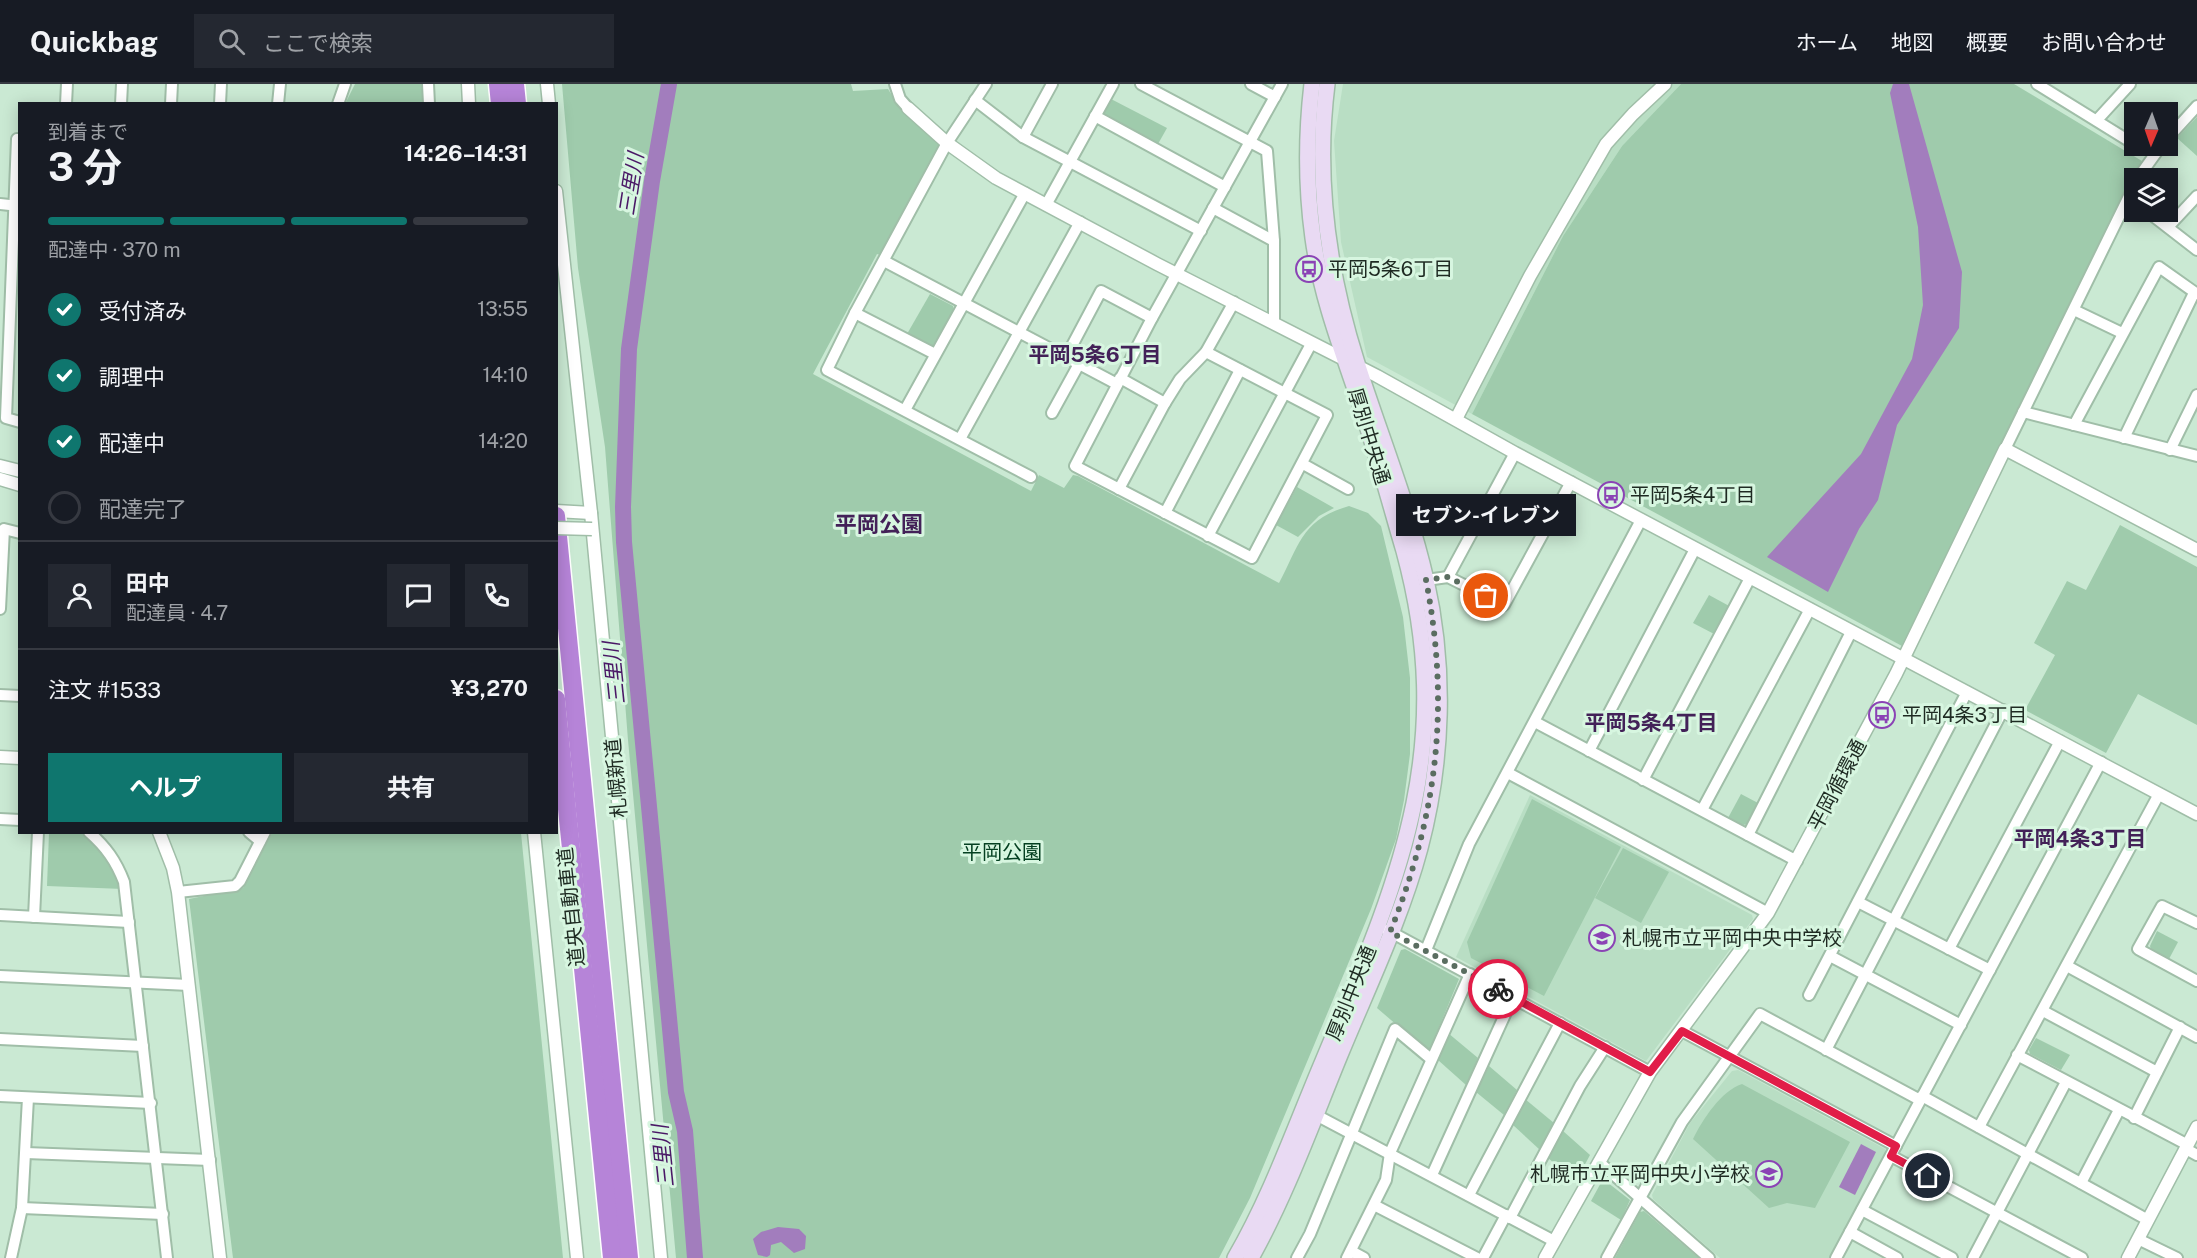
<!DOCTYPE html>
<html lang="ja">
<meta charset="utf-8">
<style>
:root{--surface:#171b24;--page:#242831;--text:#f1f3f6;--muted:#9ea1a6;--line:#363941;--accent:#0f766e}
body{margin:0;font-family:"Public Sans","Noto Sans JP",sans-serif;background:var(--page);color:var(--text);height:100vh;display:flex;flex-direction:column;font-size:22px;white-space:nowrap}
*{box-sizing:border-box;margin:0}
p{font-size:20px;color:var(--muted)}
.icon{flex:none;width:33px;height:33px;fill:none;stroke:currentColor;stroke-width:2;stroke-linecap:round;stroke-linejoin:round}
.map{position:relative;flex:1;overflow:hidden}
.details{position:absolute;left:18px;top:18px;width:540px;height:732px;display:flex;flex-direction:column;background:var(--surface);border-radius:0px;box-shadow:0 3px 15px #0003}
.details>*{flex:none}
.needle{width:39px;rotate:182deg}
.buttons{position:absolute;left:2124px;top:18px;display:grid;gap:12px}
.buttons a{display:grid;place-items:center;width:54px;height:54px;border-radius:0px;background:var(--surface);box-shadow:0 3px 15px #0003;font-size:30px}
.pin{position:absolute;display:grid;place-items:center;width:51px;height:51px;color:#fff;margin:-26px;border:3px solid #fff;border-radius:50%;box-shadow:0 2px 6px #0007}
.courier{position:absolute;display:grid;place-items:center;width:60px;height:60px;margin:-30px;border:4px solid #e11d48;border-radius:50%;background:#fff;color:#222;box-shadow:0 2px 8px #0007}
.bubble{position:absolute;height:42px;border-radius:0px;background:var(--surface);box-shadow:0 3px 15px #0003;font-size:20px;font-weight:700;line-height:42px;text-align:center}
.overview em{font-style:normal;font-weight:700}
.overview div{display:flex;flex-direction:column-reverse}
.overview{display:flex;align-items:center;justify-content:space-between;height:102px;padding:0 30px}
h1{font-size:39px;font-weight:700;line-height:45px}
.bar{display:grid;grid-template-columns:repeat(4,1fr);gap:9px 6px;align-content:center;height:72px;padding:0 30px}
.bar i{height:8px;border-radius:4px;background:var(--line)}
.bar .selected{background:var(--accent)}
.bar p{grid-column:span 4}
.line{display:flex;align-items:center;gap:15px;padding:0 30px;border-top:2px solid var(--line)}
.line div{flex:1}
.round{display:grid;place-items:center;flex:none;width:63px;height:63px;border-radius:0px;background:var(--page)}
ol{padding:0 30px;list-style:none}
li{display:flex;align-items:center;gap:18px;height:66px}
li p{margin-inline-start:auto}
li .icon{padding:6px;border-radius:50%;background:var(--accent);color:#fff;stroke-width:4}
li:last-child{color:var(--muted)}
li i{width:33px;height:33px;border:3px solid var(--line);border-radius:50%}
.primary-button{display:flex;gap:12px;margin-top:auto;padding:12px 30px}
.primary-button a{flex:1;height:69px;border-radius:0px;background:var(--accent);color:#fff;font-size:24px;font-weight:700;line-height:69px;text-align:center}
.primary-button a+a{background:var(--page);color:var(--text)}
header{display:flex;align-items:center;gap:36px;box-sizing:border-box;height:84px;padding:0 30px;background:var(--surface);border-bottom:2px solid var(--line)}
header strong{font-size:28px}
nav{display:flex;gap:33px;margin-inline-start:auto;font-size:21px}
.search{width:420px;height:54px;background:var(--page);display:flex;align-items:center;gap:15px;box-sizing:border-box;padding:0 21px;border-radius:0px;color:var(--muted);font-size:22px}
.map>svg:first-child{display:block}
</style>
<header>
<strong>Quickbag</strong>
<div class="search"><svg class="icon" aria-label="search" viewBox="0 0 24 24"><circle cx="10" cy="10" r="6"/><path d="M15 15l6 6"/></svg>ここで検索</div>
<nav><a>ホーム</a><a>地図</a><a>概要</a><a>お問い合わせ</a></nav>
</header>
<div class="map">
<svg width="2197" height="1174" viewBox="0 0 2197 1174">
<rect width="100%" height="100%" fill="#cae9d3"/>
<g fill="#b9dec4">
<path d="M1343,0H1681L1622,62L1563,152L1472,330L1367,273L1341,158L1334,57Z"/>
<path d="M1530,711L1752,831L1753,835L1646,977L1456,873Z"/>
<path d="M1738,986L1885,1065L1886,1069L1831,1174H1720L1653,1115L1652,1111L1690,1039L1732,987Z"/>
</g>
<g fill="#9fcbac">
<path d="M355,0H423L425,19L345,20Z"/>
<path d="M562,0H851L853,7L888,5L901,26L940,59L883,172L877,170L813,290L1031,407L1039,391L1064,404L1073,391L1078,392L1279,499C1300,460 1301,436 1349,422L1368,429L1381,442L1403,533L1410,594V670L1404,716L1396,755L1371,825L1250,1114L1219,1174H676L628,656L605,363L578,184Z"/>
<path d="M1681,0H2014L2142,77L1902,562L1472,330L1563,152L1622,62Z"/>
<path d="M1111,15L1167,44L1158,60L1105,32L1104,28Z"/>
<path d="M2197,33V72L2177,54Z"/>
<path d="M930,210L953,222L954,226L935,261L930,262L907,250Z"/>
<path d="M1297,403L1334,424L1319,432L1298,453L1276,441Z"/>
<path d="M2120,441L2197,483V641L2138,610L2106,669L2025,626L2055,571L2034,559L2067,497L2086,506Z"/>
<path d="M1709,511L1731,523L1716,551L1693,539Z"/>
<path d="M1741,710L1758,719L1748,740L1743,741L1728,734Z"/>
<path d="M1532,715L1621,763L1544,912L1471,874L1467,858Z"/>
<path d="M78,748C104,759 114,781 123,805L47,802L49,749Z"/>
<path d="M272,749H521L563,1174H233L189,815L243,804Z"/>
<path d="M1623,764L1669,788L1641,839L1595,814Z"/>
<path d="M2157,847L2178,858L2169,875L2151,866L2150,862Z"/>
<path d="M1405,865L1459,895L1430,965L1426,966L1377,924L1401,866Z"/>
<path d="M1448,949L1478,974L1466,1001L1438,976Z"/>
<path d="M2036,954L2070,971L2061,986L2030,970L2029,966Z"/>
<path d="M1489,982L1517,1006L1504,1031L1476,1008Z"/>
<path d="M1742,1000L1850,1058L1815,1124L1787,1119L1769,1124L1693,1055C1703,1035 1721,1007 1742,1000Z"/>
<path d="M1525,1015L1554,1039L1540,1066L1513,1041Z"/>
<path d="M1563,1047L1590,1071L1576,1097L1548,1074Z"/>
<path d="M1603,1095L1630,1116L1621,1136L1591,1117Z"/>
<path d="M1644,1127L1699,1174H1615L1640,1128Z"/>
</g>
<g fill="#a27dbd">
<path d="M1893,0H1909L1962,188L1959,244L1897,341L1878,416L1859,445L1828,508L1767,473L1861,370L1912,275L1923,221L1918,143L1890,9Z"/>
<path d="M1861,1060L1876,1068L1855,1111L1839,1103Z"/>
<path d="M778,1143L799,1145L806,1152L805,1165L794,1169L781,1158L771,1161L770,1171L767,1173L758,1171L753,1155L761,1148Z"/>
</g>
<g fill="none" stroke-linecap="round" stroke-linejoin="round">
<path stroke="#a27dbd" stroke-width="16" d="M669,0L652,97L629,265L623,423L624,458L676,1008L685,1047L695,1174"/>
<defs>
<g id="minor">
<path d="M428,0L429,20"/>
<path d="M895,0L900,15L908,24"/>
<path d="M986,0L947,59L855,229L827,286L1031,393"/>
<path d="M1141,0L1267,67L1274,157V239"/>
<path d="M1251,0L1275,13"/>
<path d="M2037,0L2134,60"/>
<path d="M975,16L1023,53L1201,147"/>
<path d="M66,20L67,0"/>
<path d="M121,20L122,0"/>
<path d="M171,20L172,0"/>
<path d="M220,20L221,0"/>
<path d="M278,20L280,0"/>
<path d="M338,20L345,0"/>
<path d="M1095,32L1225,103"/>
<path d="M2097,36L2130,0"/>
<path d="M1023,53L1052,0"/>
<path d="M2168,54L2197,22"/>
<path d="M20,55H17L6,334L20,338"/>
<path d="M2138,94L2161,62"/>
<path d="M0,120L19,122"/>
<path d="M1046,121L1113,0"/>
<path d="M1213,124L1274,157"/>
<path d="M2148,128L2197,166"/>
<path d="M2168,143L2197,112"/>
<path d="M884,177L1117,300"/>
<path d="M2074,226L2122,249"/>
<path d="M855,229L935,270"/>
<path d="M1206,268L1327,331L1252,474L1075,382L1152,234L1282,0"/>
<path d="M1066,273L1101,207L1152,234"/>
<path d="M1120,294L1165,319"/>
<path d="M905,326L1025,109"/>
<path d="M2023,328L2197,372"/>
<path d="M1052,329L1079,280"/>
<path d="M2074,341L2159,183L2197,210"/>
<path d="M2124,354L2194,209"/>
<path d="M960,355L1080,138"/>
<path d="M2005,365L2134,102"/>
<path d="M2170,366L2197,311"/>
<path d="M1303,380L1348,405"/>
<path d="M1119,405L1165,319L1180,295L1206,268L1234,218"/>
<path d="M1165,429L1240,286"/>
<path d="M1208,452L1311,260"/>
<path d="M1448,493L1515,369"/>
<path d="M1426,496L1448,493L1504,521L1571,398"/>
<path d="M0,525L4,445L20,449"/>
<path d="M0,611L20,612"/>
<path d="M1535,638L1797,777"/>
<path d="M1589,667L1695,465"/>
<path d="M1508,689L1768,829"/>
<path d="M1643,696L1750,494"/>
<path d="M1702,726L1810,525"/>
<path d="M0,735L20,736"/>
<path d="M89,748C106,763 116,777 124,798L167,1174"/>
<path d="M249,748L260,757"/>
<path d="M1748,751L1851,548"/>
<path d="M178,808L235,802L240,797L265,748"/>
<path d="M1858,818L1990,886"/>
<path d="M0,831L129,838"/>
<path d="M34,833L38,748"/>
<path d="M2197,839L2162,822L2138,865L2197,897"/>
<path d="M1387,846L1650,988"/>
<path d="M1949,865L2060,657"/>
<path d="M1426,866L1469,760L1641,436"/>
<path d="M1830,872L1961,941"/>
<path d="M2067,882L2197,953"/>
<path d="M0,892L189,901"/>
<path d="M1809,911L1967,608"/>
<path d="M2043,927L2157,988"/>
<path d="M1682,947L1896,1062"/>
<path d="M0,955L143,962"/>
<path d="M1826,966L2003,626"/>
<path d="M2017,971L2188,1061"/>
<path d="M0,1012L151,1019"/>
<path d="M1922,1012L2148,1136"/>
<path d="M1316,1031L1554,1157"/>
<path d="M2134,1034L2180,943"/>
<path d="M1979,1043L2159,710"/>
<path d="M2186,1065L2197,1071"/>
<path d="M26,1069L210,1076"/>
<path d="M1891,1072L2082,1174"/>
<path d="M1599,1078L1709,1174"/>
<path d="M1432,1091L1513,913"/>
<path d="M2081,1099L2119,1026"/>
<path d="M1469,1111L1560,939"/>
<path d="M1374,1121L1477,1174"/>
<path d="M22,1124L163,1130"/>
<path d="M1862,1126L1952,1174"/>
<path d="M1510,1134L1580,1002L1605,963"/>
<path d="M1850,1148L1897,1174"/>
<path d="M2138,1155L2177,1174"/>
<path d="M1351,1167L1364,1174"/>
<path d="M11,1174L22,1124L28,1014"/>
<path d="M1297,1174L1310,1150L1395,945L1431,975"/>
<path d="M1347,1174L1386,1096L1390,1069L1470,890"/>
<path d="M1483,1174L1506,1131"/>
<path d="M1607,1174L1682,1038L1760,930L1920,1016"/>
<path d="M1836,1174L2101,678"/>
<path d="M1973,1174L2066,998"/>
</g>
<g id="tertiary">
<path d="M468,0L469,20"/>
<path d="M547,0L549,20"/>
<path d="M908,24L947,59L996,94L1157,180L1377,292L1515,369L2197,730"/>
<path d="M556,107L591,429L661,1174"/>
<path d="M1456,335L1530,192L1606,60L1633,30L1665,0"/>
<path d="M0,382L20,387"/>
<path d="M0,395L20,401"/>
<path d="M556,427L591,429"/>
<path d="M0,673L20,674"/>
<path d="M159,748L173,784L178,808L220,1174"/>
<path d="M534,748L577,1174"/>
<path d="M1545,1174L1650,988L1768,829L1896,590L2005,365L2197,466"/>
<path d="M2128,1174L2197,1043"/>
</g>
<g id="secondary">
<path d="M1235,1174C1271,1112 1295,1043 1323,977C1398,797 1458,666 1404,467C1388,412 1373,356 1354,302C1337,253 1320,205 1313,154C1306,103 1306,51 1312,0"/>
<path d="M1251,1174C1287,1109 1312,1039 1340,971C1368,903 1401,835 1420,764C1443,677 1446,584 1426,496C1409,422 1380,351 1357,279C1328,188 1315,95 1327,0"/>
</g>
<g id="motorway">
<path d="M498,0L500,20"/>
<path d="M515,0L517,20"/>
<path d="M556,432L629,1174"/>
<path d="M556,615L612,1174"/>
</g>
</defs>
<use href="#minor" stroke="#a0bea8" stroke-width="14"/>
<use href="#tertiary" stroke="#a0bea8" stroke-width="15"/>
<use href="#secondary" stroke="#a0bea8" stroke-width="18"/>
<use href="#motorway" stroke="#fff" stroke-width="21"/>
<use href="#minor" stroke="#fff" stroke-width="10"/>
<use href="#tertiary" stroke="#fff" stroke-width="12"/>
<use href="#secondary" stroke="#e9daf3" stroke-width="15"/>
<use href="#motorway" stroke="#b684d8" stroke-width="18"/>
<defs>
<path id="tertiary-bridge" d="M556,444L592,445"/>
</defs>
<use href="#tertiary-bridge" stroke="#a0bea8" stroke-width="15" stroke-linecap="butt"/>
<use href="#tertiary-bridge" stroke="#fff" stroke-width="12"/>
</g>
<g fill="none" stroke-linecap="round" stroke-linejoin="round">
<path stroke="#5a6d60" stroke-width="6" stroke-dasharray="0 10.8" d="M1486,512L1448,493L1426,496C1450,621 1438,730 1390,848L1498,905"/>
<path stroke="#e11d48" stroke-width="8" d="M1498,905L1650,988L1682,947L1896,1062L1891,1072L1928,1092"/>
</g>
<defs>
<symbol id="bus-ring" viewBox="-11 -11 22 22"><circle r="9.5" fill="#d7f6e0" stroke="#8b43b5" stroke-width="1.5"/><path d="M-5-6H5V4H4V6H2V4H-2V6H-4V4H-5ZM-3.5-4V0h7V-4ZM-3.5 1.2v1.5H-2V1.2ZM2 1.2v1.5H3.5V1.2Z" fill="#8b43b5"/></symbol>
<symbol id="school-ring" viewBox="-11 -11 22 22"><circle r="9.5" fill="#d7f6e0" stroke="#8b43b5" stroke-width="1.5"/><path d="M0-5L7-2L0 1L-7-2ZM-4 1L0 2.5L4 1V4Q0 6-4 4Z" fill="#8b43b5"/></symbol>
</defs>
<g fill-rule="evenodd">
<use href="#bus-ring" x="1294" y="170" width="30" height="30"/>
<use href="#bus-ring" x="1596" y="396" width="30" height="30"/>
<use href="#bus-ring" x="1867" y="616" width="30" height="30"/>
<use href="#school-ring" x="1587" y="839" width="30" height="30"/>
<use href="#school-ring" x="1754" y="1075" width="30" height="30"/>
</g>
<g text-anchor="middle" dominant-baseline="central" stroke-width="6" stroke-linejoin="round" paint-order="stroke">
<g font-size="20" fill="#1e2a22" stroke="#d7f6e0" text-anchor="start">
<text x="1328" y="185">平岡5条6丁目</text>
<text x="1630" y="411">平岡5条4丁目</text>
<text x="1902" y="631">平岡4条3丁目</text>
<text x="1622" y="854">札幌市立平岡中央中学校</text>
<text x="1750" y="1090" text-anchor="end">札幌市立平岡中央小学校</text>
</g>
<g font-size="20" fill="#1e2a22" stroke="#d7f6e0">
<text transform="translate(1369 352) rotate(73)">厚別中央通</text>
<text transform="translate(616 694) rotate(-95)">札幌新道</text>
<text transform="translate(1837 701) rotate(-62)">平岡循環通</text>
<text transform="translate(571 823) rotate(-96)">道央自動車道</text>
<text transform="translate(1351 909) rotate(-68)">厚別中央通</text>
</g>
<g font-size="20" fill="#054021" stroke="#d7f6e0">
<text x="1002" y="768">平岡公園</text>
</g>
<g font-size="21" font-style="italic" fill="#4a1866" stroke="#d7f6e0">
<text transform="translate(631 100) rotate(-81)">三里川</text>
<text transform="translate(614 589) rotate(-96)">三里川</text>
<text transform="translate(663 1072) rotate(-96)">三里川</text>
</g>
<g font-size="21" font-weight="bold" fill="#432158" stroke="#d7f6e0">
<text x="1095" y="270">平岡5条6丁目</text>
<text x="1651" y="638">平岡5条4丁目</text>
<text x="2080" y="754">平岡4条3丁目</text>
</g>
<g font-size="22" font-weight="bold" fill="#432158" stroke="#d7f6e0">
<text x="879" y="440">平岡公園</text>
</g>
</g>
</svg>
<div class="buttons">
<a><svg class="needle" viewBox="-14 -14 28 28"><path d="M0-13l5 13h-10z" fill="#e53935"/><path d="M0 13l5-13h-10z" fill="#9ea1a6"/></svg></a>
<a><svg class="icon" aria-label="layers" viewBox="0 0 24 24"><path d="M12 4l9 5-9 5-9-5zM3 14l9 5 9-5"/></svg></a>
</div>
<div class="pin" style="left:1486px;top:512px;background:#ea580c"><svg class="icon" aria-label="bag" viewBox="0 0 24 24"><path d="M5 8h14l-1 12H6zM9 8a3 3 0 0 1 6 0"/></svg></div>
<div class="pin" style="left:1928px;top:1092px;background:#1f2937"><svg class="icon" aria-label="home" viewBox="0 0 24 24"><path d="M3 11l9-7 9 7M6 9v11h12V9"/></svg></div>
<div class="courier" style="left:1498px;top:905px"><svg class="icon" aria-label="bike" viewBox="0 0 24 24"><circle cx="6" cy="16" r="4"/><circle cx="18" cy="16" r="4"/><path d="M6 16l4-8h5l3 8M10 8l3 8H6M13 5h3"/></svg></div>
<div class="bubble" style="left:1396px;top:410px;width:180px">セブン-イレブン</div>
<section class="details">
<div class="overview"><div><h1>3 分</h1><p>到着まで</p></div><em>14:26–14:31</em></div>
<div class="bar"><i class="selected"></i><i class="selected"></i><i class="selected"></i><i></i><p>配達中 · 370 m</p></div>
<ol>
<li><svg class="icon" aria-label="check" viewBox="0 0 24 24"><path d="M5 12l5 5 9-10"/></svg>受付済み<p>13:55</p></li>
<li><svg class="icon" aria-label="check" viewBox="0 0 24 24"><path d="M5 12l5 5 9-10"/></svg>調理中<p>14:10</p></li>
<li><svg class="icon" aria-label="check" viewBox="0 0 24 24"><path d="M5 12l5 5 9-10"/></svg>配達中<p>14:20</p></li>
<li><i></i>配達完了</li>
</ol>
<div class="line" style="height:108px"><a class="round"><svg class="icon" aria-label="person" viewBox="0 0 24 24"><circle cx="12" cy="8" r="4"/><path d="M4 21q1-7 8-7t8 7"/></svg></a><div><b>田中</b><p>配達員 · 4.7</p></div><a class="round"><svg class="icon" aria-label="chat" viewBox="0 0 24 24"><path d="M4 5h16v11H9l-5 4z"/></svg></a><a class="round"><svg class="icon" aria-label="phone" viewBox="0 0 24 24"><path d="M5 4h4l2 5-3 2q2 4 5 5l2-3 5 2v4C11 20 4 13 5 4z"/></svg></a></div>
<div class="line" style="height:78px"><div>注文 #1533</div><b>¥3,270</b></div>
<div class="primary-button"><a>ヘルプ</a><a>共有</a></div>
</section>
</div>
